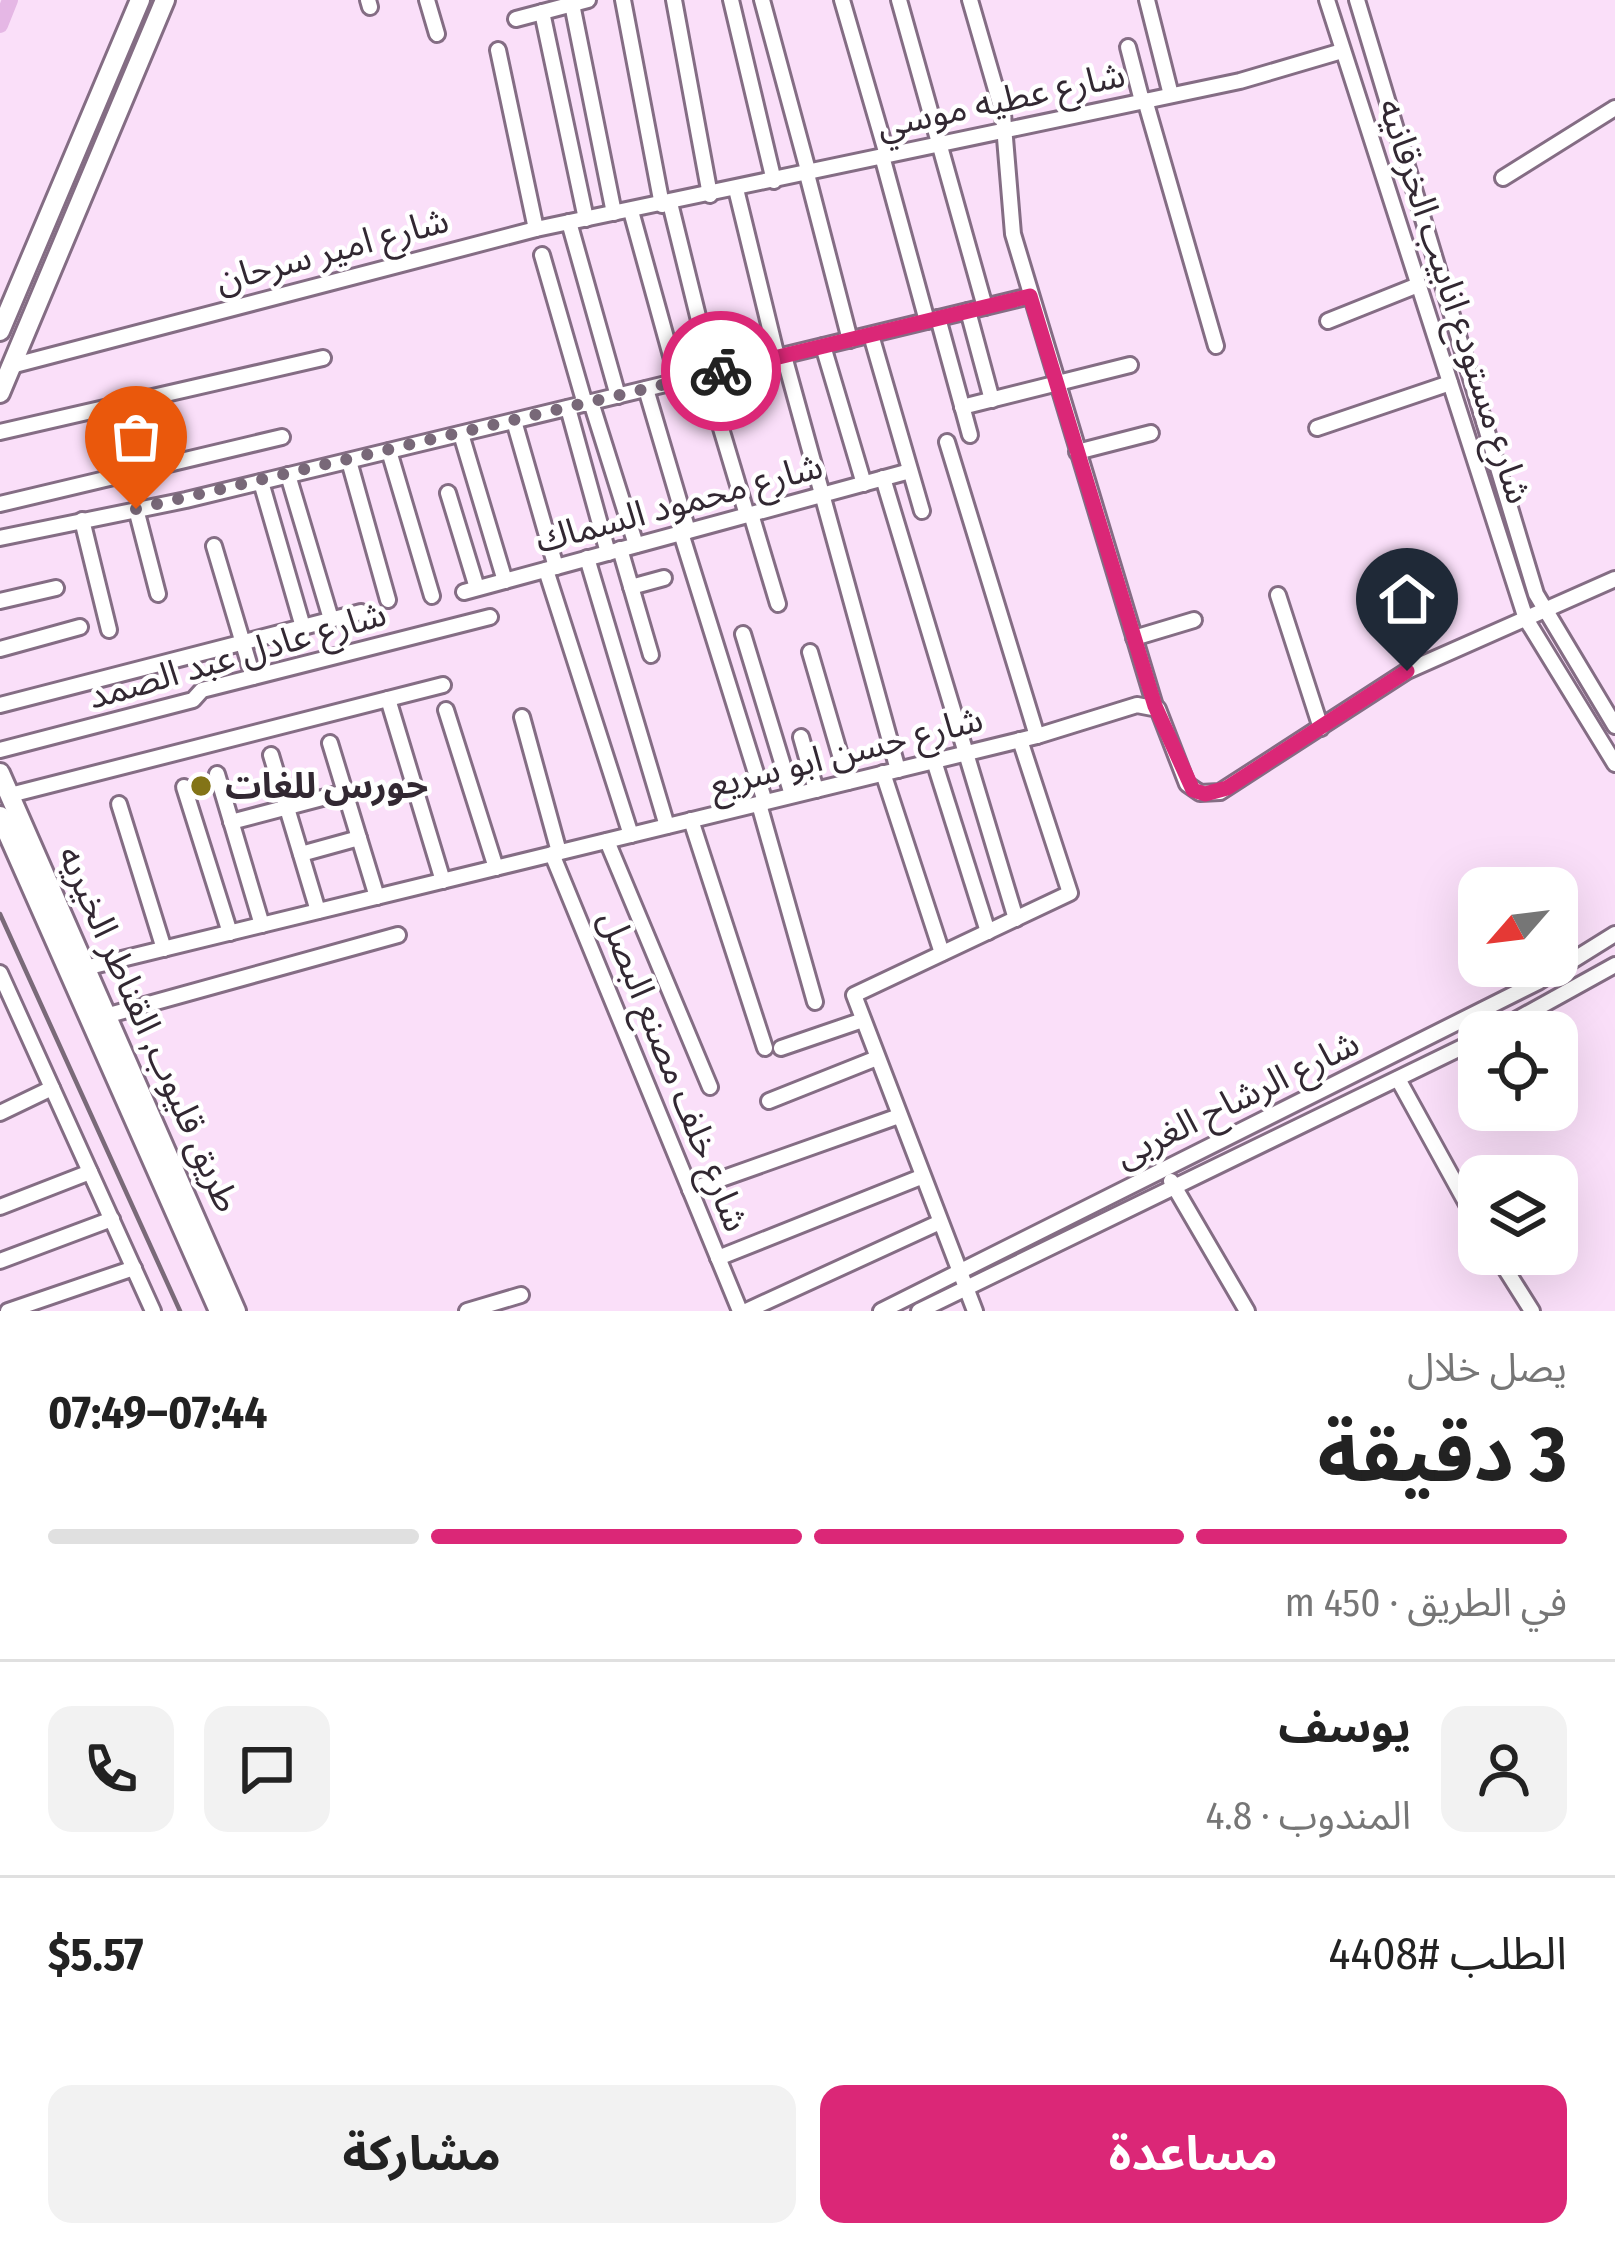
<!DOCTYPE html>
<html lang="ar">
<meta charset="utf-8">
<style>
:root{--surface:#fff;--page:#f2f2f2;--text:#222;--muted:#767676;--line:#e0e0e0;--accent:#db2777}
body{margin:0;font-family:"Fira Sans Condensed","Noto Sans Arabic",sans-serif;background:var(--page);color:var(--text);direction:rtl;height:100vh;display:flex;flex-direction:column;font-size:45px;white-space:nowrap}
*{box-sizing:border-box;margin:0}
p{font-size:39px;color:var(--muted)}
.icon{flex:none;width:66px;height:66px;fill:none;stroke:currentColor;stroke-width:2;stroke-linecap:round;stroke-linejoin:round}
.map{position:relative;height:1311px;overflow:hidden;direction:ltr}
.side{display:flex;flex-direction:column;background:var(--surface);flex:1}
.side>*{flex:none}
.needle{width:78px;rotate:242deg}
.tools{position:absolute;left:1458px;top:867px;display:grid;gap:24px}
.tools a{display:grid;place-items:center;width:120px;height:120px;border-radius:24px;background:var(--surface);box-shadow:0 12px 48px #0002;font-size:60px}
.pin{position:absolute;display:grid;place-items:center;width:102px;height:102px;color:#fff;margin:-123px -51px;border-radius:50% 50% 50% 0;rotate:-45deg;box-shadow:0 0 12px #0007}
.pin .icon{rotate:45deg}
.courier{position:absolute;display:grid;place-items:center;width:120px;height:120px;margin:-60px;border:9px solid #db2777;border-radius:50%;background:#fff;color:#222;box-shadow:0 3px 15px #0007}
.summary em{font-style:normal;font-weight:700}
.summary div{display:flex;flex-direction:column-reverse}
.summary{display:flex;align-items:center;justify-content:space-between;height:204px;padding:0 48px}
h1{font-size:78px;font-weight:700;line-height:90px}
.bar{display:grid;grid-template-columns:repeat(4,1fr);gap:18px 12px;align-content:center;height:144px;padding:0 48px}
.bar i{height:15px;border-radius:9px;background:var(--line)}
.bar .active{background:var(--accent)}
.bar p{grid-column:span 4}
.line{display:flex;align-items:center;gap:30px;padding:0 48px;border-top:3px solid var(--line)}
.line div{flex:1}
.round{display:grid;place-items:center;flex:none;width:126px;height:126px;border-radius:24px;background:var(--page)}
.button{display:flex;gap:24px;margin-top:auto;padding:24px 48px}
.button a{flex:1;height:138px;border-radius:24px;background:var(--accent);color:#fff;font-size:48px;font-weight:700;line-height:138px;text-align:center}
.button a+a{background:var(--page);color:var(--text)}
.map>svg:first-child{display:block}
</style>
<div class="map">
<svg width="1615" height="1311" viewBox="0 0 1615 1311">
<rect width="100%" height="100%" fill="#fadff9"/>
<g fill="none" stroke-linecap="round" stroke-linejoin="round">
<path stroke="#e5b7e5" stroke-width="16" d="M0,25L10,0"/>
<defs>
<g id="minor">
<path d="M368,0L370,7"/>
<path d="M427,0L437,34"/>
<path d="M623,0L662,205"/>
<path d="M674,0L710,195"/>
<path d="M731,0L774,181"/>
<path d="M762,0L809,174"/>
<path d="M842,0L887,155"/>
<path d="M899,0L985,307"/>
<path d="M970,0L1003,114L1013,234L1155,706"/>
<path d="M1147,0L1171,95"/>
<path d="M1327,0L1526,619L1615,764"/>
<path d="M1357,0L1536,594L1615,726"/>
<path d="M572,4L614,213"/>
<path d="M542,12L586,219"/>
<path d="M516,19L588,0"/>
<path d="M1128,47L1142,101"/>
<path d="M498,50L536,229"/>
<path d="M1145,100L1216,346"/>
<path d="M882,156L927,321"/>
<path d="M807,174L850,340"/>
<path d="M1503,178L1615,108"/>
<path d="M736,189L777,357"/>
<path d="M670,203L712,373"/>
<path d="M631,211L678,381"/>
<path d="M569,222L618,396"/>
<path d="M542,255L585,404"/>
<path d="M968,311L992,400"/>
<path d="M938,318L970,435"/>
<path d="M1328,321L1418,285"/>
<path d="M871,335L922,511"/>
<path d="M823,346L864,484"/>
<path d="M784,356L898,770"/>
<path d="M11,366L536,229L1240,81L1342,51"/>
<path d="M705,375L747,515"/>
<path d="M646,389L688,531"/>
<path d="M591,402L636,545"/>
<path d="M962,407L1130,365"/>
<path d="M568,408L608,553"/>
<path d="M514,421L556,567"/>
<path d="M1317,428L1450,383"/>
<path d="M0,432L323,358"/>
<path d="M461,434L505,581"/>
<path d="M947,442L1037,736"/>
<path d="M389,451L432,596"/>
<path d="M1077,452L1151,433"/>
<path d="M349,461L388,600"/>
<path d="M288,475L331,619"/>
<path d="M883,478L1016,919"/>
<path d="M261,482L303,627"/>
<path d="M448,493L477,588"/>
<path d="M0,504L282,437"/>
<path d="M136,509L158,594"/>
<path d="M751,514L778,604"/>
<path d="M82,520L109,630"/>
<path d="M681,533L765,802"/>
<path d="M0,538L186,500L1030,296"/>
<path d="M214,546L253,677"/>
<path d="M620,549L651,655"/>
<path d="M587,558L667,826"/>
<path d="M546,570L631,835"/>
<path d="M631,587L664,578"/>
<path d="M464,592L910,471"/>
<path d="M1278,595L1321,728"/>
<path d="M0,601L56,588"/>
<path d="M743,634L792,795"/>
<path d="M1134,638L1194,620"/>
<path d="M0,649L80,627"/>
<path d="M810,652L848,782"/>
<path d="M388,699L443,881"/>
<path d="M0,705L361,612"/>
<path d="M446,710L496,868"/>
<path d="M522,717L559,852"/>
<path d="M801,737L816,790"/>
<path d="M330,743L377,897"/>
<path d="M0,750L193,700L202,690L490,617"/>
<path d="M271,755L318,911"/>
<path d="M934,761L988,932"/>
<path d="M883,773L942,953"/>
<path d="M217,774L262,925"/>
<path d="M184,787L230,933"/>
<path d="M10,795L443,685"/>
<path d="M119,804L164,949"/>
<path d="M759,804L815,1002"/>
<path d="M691,820L765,1048"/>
<path d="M231,822L345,792"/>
<path d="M607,841L710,1087"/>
<path d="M301,854L359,838"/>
<path d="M552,854L740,1311"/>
<path d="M89,967L1037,736L1137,705L1158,709L1187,784L1200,793L1220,792L1407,671L1615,579"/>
<path d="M0,973L153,1311"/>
<path d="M109,1015L398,935"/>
<path d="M1494,1032L1615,965"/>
<path d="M781,1048L863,1020"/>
<path d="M1398,1079L1479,1226"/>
<path d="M769,1101L877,1058"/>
<path d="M0,1113L52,1088"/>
<path d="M1171,1181L1247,1311"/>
<path d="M690,1190L899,1116"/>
<path d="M0,1207L90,1172"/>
<path d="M1496,1254L1532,1311"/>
<path d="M718,1258L921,1177"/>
<path d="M0,1261L112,1219"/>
<path d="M8,1311L134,1268"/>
<path d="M467,1311L521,1295"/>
<path d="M746,1311L938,1223"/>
<path d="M881,1311L1538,982L1615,934"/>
<path d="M919,1311L1479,1039"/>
<path d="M975,1311L854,995L1070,893L1020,740"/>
</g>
<g id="secondary">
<path d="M0,331L140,0"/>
<path d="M0,393L165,0"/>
<path d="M0,773L236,1311"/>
<path d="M0,816L219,1311"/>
</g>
</defs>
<use href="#minor" stroke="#846d84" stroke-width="20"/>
<use href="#secondary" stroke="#846d84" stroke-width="24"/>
<use href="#minor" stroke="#fff" stroke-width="14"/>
<use href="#secondary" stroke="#fff" stroke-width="18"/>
<path stroke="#7a6a79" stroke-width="4.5" d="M0,914L180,1311"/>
</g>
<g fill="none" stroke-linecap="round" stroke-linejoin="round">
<path stroke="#786878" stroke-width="12" stroke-dasharray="0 21.6" d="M136,509L721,371"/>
<path stroke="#db2777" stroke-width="15" d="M721,371L1030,296L1155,706L1193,790L1205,794L1227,788L1407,671"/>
</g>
<circle fill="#837417" stroke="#fff" stroke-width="4.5" cx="201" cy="786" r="12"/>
<g text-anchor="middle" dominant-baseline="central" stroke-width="9" stroke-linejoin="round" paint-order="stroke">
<g font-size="36" fill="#322832" stroke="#fff">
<text transform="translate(1001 100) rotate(-12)">شارع عطيه موسي</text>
<text transform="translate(332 250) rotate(-15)">شارع امير سرحان</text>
<text transform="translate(1455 301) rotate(72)">شارع مستودع انابيب الخرقانيه</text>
<text transform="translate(679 503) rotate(-15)">شارع محمود السماك</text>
<text transform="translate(237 655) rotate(-16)">شارع عادل عبد الصمد</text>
<text transform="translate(846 752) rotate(-14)">شارع حسن ابو سريع</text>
<text transform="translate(149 1029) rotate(66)">طريق قليوب, القناطر الخيريه</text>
<text transform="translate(674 1071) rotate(68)">شارع خلف مصنع البصل</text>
<text transform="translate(1237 1099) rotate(-26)">شارع الرشاح الغربى</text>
</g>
<g font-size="36" font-weight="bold" fill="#322832" stroke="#fff" text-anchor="start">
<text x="225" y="786">حورس للغات</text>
</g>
</g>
</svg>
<div class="tools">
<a><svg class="needle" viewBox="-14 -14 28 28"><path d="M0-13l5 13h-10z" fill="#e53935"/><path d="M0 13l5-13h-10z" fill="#767676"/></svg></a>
<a><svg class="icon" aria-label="locate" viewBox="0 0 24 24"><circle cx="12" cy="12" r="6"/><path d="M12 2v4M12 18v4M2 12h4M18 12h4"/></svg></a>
<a><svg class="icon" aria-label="layers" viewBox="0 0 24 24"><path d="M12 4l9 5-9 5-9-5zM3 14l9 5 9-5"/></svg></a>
</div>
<div class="pin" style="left:136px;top:509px;background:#ea580c"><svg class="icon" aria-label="bag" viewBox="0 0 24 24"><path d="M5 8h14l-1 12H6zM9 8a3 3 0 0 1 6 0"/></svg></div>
<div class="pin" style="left:1407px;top:671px;background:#1f2937"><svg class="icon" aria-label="home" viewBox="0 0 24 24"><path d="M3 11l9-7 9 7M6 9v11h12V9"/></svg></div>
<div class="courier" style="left:721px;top:371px"><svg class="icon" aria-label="bike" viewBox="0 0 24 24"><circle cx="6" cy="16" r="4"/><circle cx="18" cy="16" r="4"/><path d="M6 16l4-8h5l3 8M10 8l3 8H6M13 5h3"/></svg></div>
</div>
<section class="side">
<div class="summary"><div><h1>3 دقيقة</h1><p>يصل خلال</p></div><em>07:44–07:49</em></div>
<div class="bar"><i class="active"></i><i class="active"></i><i class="active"></i><i></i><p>في الطريق · 450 m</p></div>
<div class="line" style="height:216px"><a class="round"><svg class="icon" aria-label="person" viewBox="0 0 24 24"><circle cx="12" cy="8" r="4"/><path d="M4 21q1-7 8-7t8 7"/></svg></a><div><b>يوسف</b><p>المندوب · 4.8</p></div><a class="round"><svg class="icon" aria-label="chat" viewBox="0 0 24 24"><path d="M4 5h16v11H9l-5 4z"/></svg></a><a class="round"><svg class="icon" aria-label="phone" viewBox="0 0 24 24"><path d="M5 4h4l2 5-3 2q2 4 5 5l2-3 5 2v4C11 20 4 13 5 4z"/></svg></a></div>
<div class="line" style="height:156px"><div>الطلب #4408</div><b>$5.57</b></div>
<div class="button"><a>مساعدة</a><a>مشاركة</a></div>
</section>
